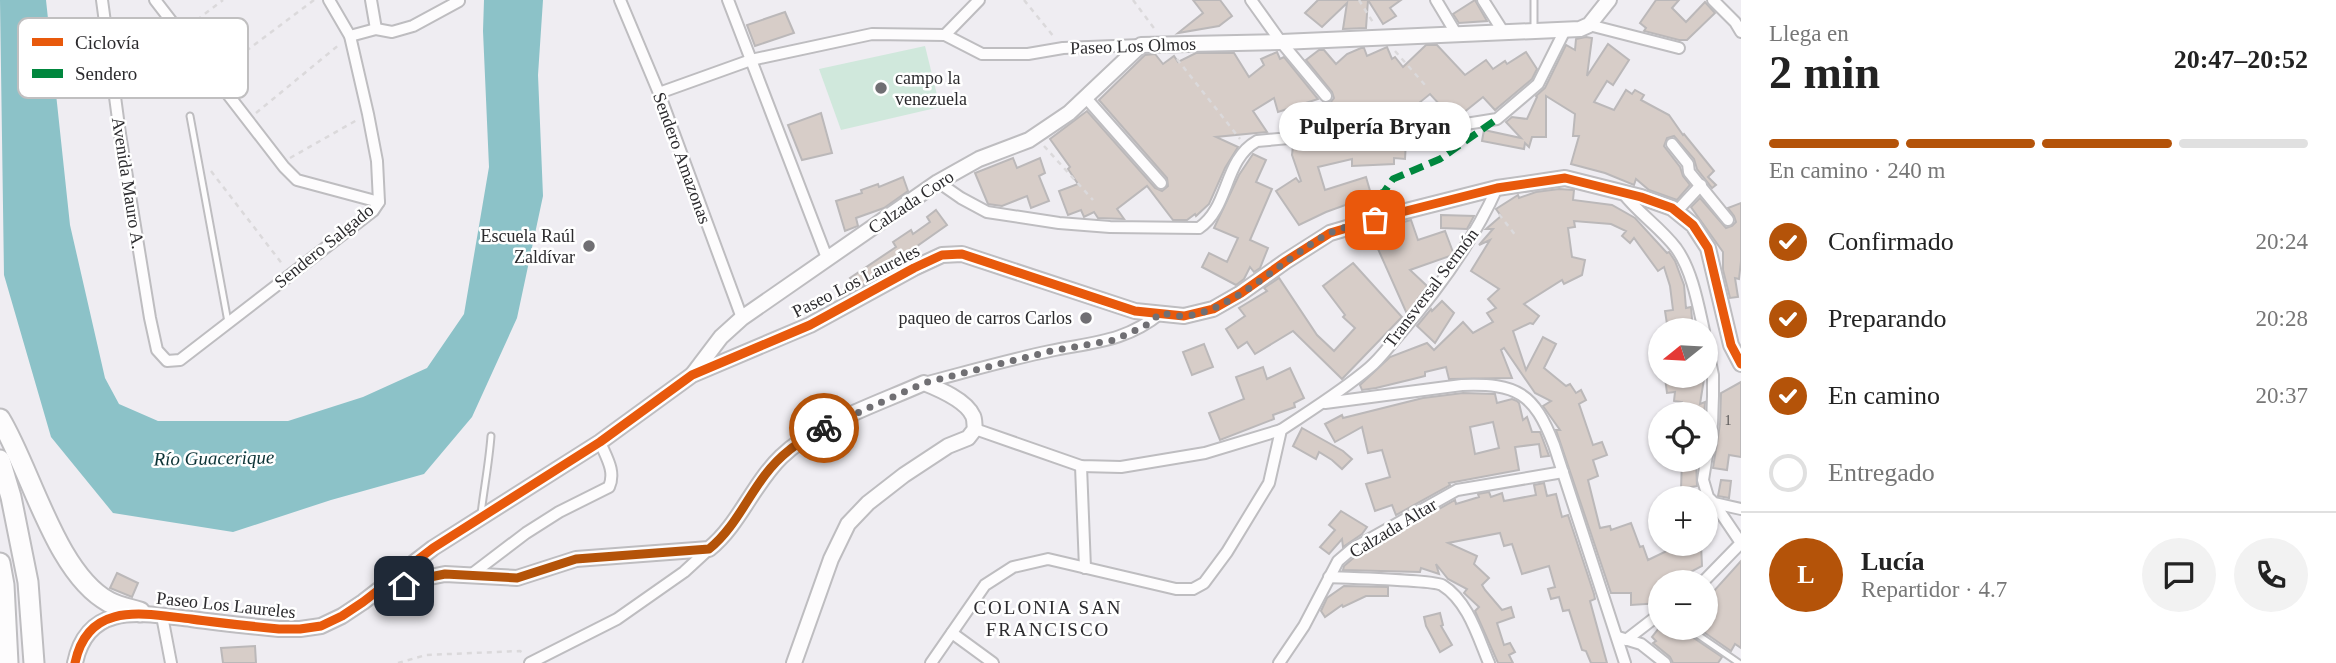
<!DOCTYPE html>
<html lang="es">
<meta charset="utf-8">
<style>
:root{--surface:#fff;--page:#f2f2f2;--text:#222;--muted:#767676;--line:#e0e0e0;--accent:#b45309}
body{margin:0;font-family:"Times New Roman",serif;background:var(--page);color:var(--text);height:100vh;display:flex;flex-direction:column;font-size:26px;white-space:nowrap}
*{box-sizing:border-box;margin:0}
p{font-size:23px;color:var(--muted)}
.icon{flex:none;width:38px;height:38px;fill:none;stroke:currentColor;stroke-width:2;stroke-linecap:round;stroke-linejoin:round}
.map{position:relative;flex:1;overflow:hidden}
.drawer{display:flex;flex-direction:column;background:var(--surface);width:595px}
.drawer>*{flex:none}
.needle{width:46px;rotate:252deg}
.buttons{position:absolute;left:1648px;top:318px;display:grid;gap:14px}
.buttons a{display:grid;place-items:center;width:70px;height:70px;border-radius:50%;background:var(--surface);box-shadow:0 2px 5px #0004;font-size:35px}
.pin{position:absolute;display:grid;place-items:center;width:60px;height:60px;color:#fff;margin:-30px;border-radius:14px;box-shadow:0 4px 10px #0006}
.courier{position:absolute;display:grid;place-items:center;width:70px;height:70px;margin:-35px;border:5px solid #b45309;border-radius:50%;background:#fff;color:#222;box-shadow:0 2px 9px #0007}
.bubble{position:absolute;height:49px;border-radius:24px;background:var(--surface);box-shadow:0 2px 5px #0004;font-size:23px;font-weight:800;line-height:49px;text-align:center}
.head em{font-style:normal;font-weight:800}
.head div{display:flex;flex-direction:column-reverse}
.head{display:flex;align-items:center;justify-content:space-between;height:119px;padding:0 28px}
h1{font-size:46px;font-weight:800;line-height:52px}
.bar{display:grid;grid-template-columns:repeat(4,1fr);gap:10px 7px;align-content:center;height:84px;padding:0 28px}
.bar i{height:9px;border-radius:5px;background:var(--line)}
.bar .on{background:var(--accent)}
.bar p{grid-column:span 4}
.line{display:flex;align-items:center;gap:18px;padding:0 28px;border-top:2px solid var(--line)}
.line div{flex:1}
.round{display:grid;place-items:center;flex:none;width:74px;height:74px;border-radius:37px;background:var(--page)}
ol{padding:0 28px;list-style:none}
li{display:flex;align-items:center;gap:21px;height:77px}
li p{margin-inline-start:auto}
li .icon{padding:7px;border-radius:50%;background:var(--accent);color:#fff;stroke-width:4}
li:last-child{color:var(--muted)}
li i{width:38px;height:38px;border:4px solid var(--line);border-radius:50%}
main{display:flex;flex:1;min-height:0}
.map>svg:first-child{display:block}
</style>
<main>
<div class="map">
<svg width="1741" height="663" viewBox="0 0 1741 663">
<rect width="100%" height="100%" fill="#efedf2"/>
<path fill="#d0e8dc" d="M925,46L940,107L841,130L819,69Z"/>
<path fill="#8cc2c8" d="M0,0H46L70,225L105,378L119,404L158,421H288L363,397L427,368L464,314L489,167L483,31L484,0H543L538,75L543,196L517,318L472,417L424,474L331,500L233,532L113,513L51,437L4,275Z"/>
<g fill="#d7cdc8" stroke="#bbb8b9" stroke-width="2" fill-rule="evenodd">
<path d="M1193,0H1220L1232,16L1219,26L1178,33L1203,13Z"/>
<path d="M1318,0H1401L1390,8L1396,16L1383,24L1368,0L1366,28L1343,29L1347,3L1322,27L1305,13Z"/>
<path d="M1475,0L1487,21L1459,23L1453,14Z"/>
<path d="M1656,0H1679L1672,8L1686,22L1705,2L1715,13L1687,40H1679L1644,31L1646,28L1640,23Z"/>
<path d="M785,12L794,33L755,46L747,25Z"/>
<path d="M1586,37L1592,38L1587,76L1608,44L1629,60L1613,85L1607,81L1594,102L1614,110L1626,90L1632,94L1635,90L1644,95L1641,100L1669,115L1683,135L1684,134L1714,171L1708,177L1716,185L1712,188L1697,169L1694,159L1674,136L1667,138L1664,146L1680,167L1683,176L1690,185L1677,200L1649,190L1636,179L1634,185L1605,173L1571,164L1579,136H1573L1575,114L1546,96V137H1532L1529,147L1525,143L1524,149L1482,141L1484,130L1521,138L1506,122L1512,117L1527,119L1537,97L1536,96L1545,88L1566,45L1575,50L1576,39Z"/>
<path d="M1426,45H1437L1465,75L1486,60L1493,69L1505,61L1507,64L1526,52L1537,69L1532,79L1495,110L1483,97L1458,117L1452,118L1430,94L1414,107L1421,115L1414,121L1388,122L1379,110L1362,124L1351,125L1331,102L1334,98L1332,92L1306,60L1319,50H1324L1336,64L1347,54L1361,48H1364L1367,56L1387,47L1392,59L1395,57L1403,67Z"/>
<path d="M1277,52L1280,59L1284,57L1318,99L1278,112L1274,98L1253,111L1267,132L1216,137L1238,147L1225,168L1209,204L1196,216L1195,214L1187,220H1173L1147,186L1117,209L1124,219L1098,218L1094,212L1084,217L1081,210L1068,215L1059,191L1078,184L1068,169L1070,167L1050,139L1087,111L1155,188L1162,191L1168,186L1167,178L1099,100L1145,55L1155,54L1163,64L1174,56L1178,62L1196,53H1234L1249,77L1264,65L1261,59Z"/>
<path d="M821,113L832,153L802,160L788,125Z"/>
<path d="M1365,139L1406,142L1405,159L1394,158V164L1352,166V159L1318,167L1325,190L1366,177L1373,201L1349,208L1348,204L1326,212L1299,225L1276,191L1296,178L1299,182L1301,181L1292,155L1293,146L1311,147L1310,144Z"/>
<path d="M1253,154L1266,160L1256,182L1272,189L1250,240L1268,248L1260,268L1254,272L1250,267L1244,279L1236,285L1202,267L1209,253L1227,262L1238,238L1214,228L1239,175Z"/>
<path d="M1013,158L1017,168L1040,158L1045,173L1039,176L1049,201L1031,208L1027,196L1002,206L988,204L975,173Z"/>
<path d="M903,177L908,191L884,208L856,218L858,226L845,231L836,201L862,193L861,190L878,184L879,187Z"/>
<path d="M1559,189L1574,190L1573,200L1612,205L1635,218L1667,253L1669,252L1675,261L1684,285L1686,308L1691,307L1693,331H1672V324H1667L1665,311L1673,310L1670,286L1664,267L1658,271L1634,238L1630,243L1622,236L1626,231L1611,224L1574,221L1575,227L1568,228L1572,257L1585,260L1582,275L1564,284L1562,280L1524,304L1539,316L1533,324L1530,323L1513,331L1526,370L1543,337L1556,344L1544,368L1566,386L1570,384L1576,393L1581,390L1586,400L1579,404L1593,445L1602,442L1607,455L1593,460L1598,476L1588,480L1600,528L1610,526L1611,530L1631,523L1640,547L1643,546L1648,560L1671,549L1669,544H1701L1702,566L1670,583H1661V603L1631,605V593H1611L1556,430H1560L1543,406L1551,401L1535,393L1504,348L1501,350L1512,378L1449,379L1446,367L1425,372V376L1413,379L1376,388L1362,390L1360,385L1390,357L1427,343L1434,350L1463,322L1473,333L1493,322L1487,313L1496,308L1488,299L1499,289L1471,271L1490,240L1479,245L1493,229H1486L1501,216L1496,209L1518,195L1519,198L1536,192Z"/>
<path d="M1700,198L1726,228L1732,226L1736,222L1734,216L1728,208L1741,203V261L1739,279L1735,278L1738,297L1730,298L1723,270V252L1691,207Z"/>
<path d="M936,210L947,225L886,268L888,271L857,288L850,278L896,247L893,242L911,230L913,234L930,222L927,217Z"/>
<path d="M1441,215L1474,216L1467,229L1441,228Z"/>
<path d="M1411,220L1418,240L1445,231L1453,252L1450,256L1410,270L1427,286L1407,314L1370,231Z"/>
<path d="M1353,263L1402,317L1342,379L1293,331L1255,354L1247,342L1238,348L1226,329L1245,316L1239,308L1267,291L1264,288L1279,278L1317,335L1334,351L1355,328L1343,317L1345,315L1323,286Z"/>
<path d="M1442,301L1454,313L1435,343L1417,326L1431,309L1432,311Z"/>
<path d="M1204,344L1213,367L1192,375L1183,352Z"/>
<path d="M1263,367L1267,379L1290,368L1304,398L1294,403L1295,407L1273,415L1274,419L1220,440L1209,413L1244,399L1236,377Z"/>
<path d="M1685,376L1704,379L1700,404L1705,402L1704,415H1681L1682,402L1674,401L1675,392L1667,393L1665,378Z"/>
<path d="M1741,382V457L1729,455L1727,470L1713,468L1720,424L1721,393Z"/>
<path d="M1463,393L1495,394L1497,403L1512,399L1517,401L1519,403L1523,420L1527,417L1532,432H1540L1549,456L1541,457L1539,444L1515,447L1519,470L1449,483L1450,485L1396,515L1392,505L1375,511L1366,484L1390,477L1382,450L1368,453L1362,427L1335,442L1325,424L1342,415L1343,418L1423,398ZM1493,422L1499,448L1475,454L1470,427Z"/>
<path d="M1302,428L1343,451L1352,459L1342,469L1332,460L1319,452L1316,459L1293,446Z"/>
<path d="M1682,460H1696L1697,486L1681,489Z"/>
<path d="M1721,480L1731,481L1729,498L1718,496Z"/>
<path d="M1544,483L1547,496L1556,494L1562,517L1568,515L1594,594L1595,599L1590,601L1607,663H1591L1586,651L1582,650L1569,610L1563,611L1559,597L1551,599L1548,589L1555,587L1549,566L1522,574L1512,544L1504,546L1500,533L1448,543L1477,556L1474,564L1489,578L1482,585L1485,590L1502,610L1511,607L1514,617L1497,623L1504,645L1510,643L1515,652L1509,655L1513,663H1498L1475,611L1479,607L1464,593L1467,589L1448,579L1436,564L1439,574L1421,568L1420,572L1343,570L1344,566L1357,555L1455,500L1456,504L1479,497L1478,494L1489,492L1491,497L1502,493L1504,501L1536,495L1534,485Z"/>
<path d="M1341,511L1367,527L1362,534L1343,547L1342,539L1329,554L1320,547L1335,530L1329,525Z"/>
<path d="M1741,561V648L1735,644L1731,651L1698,628H1706V589L1709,587L1714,591Z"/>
<path d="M117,573L138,583L132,597L110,588Z"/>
<path d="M1344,586L1388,587V596H1366L1343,607L1342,605L1325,617L1321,611L1327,598Z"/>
<path d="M1440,613L1443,625L1441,626L1452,645L1440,652L1426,626L1424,617Z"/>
<path d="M1659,628H1683L1685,632L1722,657L1718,663H1673L1670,657L1653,643L1656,641L1652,637Z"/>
<path d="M255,646L256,663H223L221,648Z"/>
</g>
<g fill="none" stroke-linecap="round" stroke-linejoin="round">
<defs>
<g id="service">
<path d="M1534,28V0"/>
<path d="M190,116L228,322"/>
<path d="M481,514C484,488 489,463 491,436"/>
<path d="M1688,628L1739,663"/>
</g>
<g id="minor">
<path d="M102,0L120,134L150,318L157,350L167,361L180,360L373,211L379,202L377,161L368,114L350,36L329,0"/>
<path d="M155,0L284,167L297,180L379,202"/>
<path d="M371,0L376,29"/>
<path d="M620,0L659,93L742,318"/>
<path d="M728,0L827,258"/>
<path d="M1251,0L1281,42L1326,96"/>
<path d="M1436,0L1457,35"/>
<path d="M1483,0L1504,33"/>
<path d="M1713,0L1735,22L1741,32"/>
<path d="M1589,25L1679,48"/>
<path d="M945,35L979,0"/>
<path d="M350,36L376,29L392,32L413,26L459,1"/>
<path d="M659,93L751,60L872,34L945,35L982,54H1028L1063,48L1141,45"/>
<path d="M1086,98L1161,183"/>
<path d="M1672,144L1688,164L1689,172L1728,220"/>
<path d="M938,182L961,198L987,212L1059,223L1110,227L1199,228C1230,207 1223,160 1257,141L1356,132L1447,127L1497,119L1538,84L1565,30"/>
<path d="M1623,193C1638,213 1660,227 1676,248C1692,270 1698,304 1704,331"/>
<path d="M1676,212L1701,185"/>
<path d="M1706,342L1713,375V396L1712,424L1703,480L1708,497L1714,503L1741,509"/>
<path d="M924,383C966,372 1007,360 1050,351C1093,342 1125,342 1161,313"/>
<path d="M1325,403L1462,385C1517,383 1534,393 1554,445L1625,663"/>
<path d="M975,429L1081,466L1121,467L1205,453L1281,430"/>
<path d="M1081,466L1085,568"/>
<path d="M472,574L526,533L559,512L609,487C616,471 606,457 600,442"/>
<path d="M1329,577C1346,578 1433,580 1442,585C1468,601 1478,637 1489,663"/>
<path d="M1702,583L1741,543L1714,503"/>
<path d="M162,616L171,663"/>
<path d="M952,633L993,663"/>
<path d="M1618,637L1641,644L1665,663"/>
<path d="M1626,640L1661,613"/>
<path d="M530,663L617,619L684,572L709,549"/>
<path d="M931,663L985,585L1013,567L1048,559L1176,589H1193L1204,583L1227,552L1269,483L1281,430C1311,410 1342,391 1369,368C1380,359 1389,346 1398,336C1437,291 1473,242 1497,188"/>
<path d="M1279,663L1304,626L1338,561L1352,549L1457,490L1563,472"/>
</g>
<g id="tertiary">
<path d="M693,374L721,337L742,318L938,182L979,159L1029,140L1069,113L1141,45L1281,42L1580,29L1589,25L1609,0"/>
<path d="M378,596L425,578L445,574L517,578L576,559L709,549C739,525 753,484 781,457C815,424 880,403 924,383C939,389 966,400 973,416C975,420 974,425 975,429L968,438L948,446L904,475L868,503L848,524L831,559L794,663"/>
<path d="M75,663C88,600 145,614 191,619C220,623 249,626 279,629H300L321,626L342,616L363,602L433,548L600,442L692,375L810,325L914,268L942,255L962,254L1135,311L1184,316L1213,309L1241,293L1286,261L1330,233L1398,213L1497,188L1565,178L1641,197L1672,208L1693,225L1708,248L1731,345L1741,364"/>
</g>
<g id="trunk">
<path d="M0,419C31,470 56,574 109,602C118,607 130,609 140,612"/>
<path d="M0,460L11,497L28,582L34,663"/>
<path d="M0,563L4,585L8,663"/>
</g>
</defs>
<use href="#service" stroke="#bebdc0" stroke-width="9"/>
<use href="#minor" stroke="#bebdc0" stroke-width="14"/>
<use href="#tertiary" stroke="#bebdc0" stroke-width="18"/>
<use href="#trunk" stroke="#bebdc0" stroke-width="23"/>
<g stroke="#dbd9db" stroke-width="2.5" stroke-dasharray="5 5" stroke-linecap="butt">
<path d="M1024,0L1054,37"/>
<path d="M1133,0L1156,31"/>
<path d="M1359,0L1374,24"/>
<path d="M189,26L223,0"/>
<path d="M1395,51L1425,85"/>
<path d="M1177,59L1240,139"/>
<path d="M222,69L314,0"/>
<path d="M1333,104L1346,121"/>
<path d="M256,113L340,44"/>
<path d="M1044,146L1093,200"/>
<path d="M290,158L357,120"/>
<path d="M211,171L283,265"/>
<path d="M1499,214L1516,236"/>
<path d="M398,663L426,655L520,651L523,653"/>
</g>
<use href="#service" stroke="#fdfcfd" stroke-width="5"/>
<use href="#minor" stroke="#fdfcfd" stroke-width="10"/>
<use href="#tertiary" stroke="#fdfcfd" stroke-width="14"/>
<use href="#trunk" stroke="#fdfcfd" stroke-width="19"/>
<path stroke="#00873e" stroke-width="7" stroke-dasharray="14 7" stroke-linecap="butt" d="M1377,195L1384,192L1393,179L1440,159L1497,119"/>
<defs>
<path id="cycleway" d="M75,663C88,600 145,614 191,619C220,623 249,626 279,629H300L321,626L342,616L363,602L433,548L600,442L692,375L810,325L914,268L942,255L962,254L1135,311L1184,316L1213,309L1241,293L1286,261L1330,233L1398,213L1497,188L1565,178L1641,197L1672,208L1693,225L1708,248L1731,345L1741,364"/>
</defs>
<use href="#cycleway" stroke="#fff" stroke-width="13"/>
<use href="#cycleway" stroke="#e8590c" stroke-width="9"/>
</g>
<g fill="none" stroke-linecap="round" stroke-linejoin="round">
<path stroke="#706f73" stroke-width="7" stroke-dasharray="0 12.6" d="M824,428L924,383L1051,351L1114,340L1145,326L1161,313C1168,314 1175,316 1182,316C1229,315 1286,256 1328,234C1342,227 1360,224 1375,220"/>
<path stroke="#b45309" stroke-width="9" d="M404,586L425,578L445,574L517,578L576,559L709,549C733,530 746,500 765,475C780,455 802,439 824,428"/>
</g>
<g fill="#706f73" stroke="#fff" stroke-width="2.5">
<circle cx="881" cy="88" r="7"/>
<circle cx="589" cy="246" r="7"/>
<circle cx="1086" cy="318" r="7"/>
</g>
<g text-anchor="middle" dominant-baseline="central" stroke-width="5" stroke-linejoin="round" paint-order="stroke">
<g font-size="14" fill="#575454">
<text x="1728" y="420">1</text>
</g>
<g font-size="18" fill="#2c2b2e" stroke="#fff">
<text transform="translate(1133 46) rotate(-2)">Paseo Los Olmos</text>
<text transform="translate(682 158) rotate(70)">Sendero Amazonas</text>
<text transform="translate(128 183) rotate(81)">Avenida Mauro A.</text>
<text transform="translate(911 202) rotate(-34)">Calzada Coro</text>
<text transform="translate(324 246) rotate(-39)">Sendero Salgado</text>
<text transform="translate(856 281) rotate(-27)">Paseo Los Laureles</text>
<text transform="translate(1431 288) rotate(-53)">Transversal Sermón</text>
<text transform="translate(1393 528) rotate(-31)">Calzada Altar</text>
<text transform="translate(226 605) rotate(6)">Paseo Los Laureles</text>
</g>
<g font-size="18" fill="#2c2b2e" stroke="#fff" text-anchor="end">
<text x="895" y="78" text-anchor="start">campo la<tspan x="895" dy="21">venezuela</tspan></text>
<text x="575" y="236">Escuela Raúl<tspan x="575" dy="21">Zaldívar</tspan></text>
<text x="1072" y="318">paqueo de carros Carlos</text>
</g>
<g font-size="19" font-style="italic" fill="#0b3235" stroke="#fff">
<text transform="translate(214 458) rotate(-1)">Río Guacerique</text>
</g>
<g font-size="19" letter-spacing="2" fill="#2c2b2e" stroke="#fff">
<text x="1048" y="607">COLONIA SAN<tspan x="1048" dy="22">FRANCISCO</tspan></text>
</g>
</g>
<rect x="18" y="18" width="230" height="80" rx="10" fill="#fff" stroke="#c0bfc0" stroke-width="2"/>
<rect x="32" y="38" width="31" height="8" fill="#e8590c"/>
<rect x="32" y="69" width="31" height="9" fill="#00873e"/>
<g font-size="19" fill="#2c2b2e">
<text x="75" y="49">Ciclovía</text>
<text x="75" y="80">Sendero</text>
</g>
</svg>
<div class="buttons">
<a><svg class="needle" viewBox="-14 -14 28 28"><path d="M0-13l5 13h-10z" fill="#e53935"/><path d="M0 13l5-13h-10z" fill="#767676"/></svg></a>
<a><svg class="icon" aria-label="locate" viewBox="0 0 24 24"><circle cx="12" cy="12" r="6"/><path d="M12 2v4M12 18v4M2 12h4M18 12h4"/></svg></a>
<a>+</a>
<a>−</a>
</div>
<div class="pin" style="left:1375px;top:220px;background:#ea580c"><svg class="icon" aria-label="bag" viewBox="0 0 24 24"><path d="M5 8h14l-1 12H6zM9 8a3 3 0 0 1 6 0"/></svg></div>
<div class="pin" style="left:404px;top:586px;background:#1f2937"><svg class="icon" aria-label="home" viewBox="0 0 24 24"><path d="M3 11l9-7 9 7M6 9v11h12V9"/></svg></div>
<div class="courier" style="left:824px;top:428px"><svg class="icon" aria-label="bike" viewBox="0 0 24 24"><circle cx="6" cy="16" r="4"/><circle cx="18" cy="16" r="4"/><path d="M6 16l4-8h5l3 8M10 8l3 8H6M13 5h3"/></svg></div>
<div class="bubble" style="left:1279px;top:102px;width:192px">Pulpería Bryan</div>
</div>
<section class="drawer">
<div class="head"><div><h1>2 min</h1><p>Llega en</p></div><em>20:47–20:52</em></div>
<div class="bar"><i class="on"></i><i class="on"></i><i class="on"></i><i></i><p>En camino · 240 m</p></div>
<ol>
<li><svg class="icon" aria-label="check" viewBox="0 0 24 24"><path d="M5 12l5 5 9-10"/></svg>Confirmado<p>20:24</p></li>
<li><svg class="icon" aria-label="check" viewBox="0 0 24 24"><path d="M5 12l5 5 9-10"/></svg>Preparando<p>20:28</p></li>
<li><svg class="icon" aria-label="check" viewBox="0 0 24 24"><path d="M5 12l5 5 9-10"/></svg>En camino<p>20:37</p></li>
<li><i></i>Entregado</li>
</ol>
<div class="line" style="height:126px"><b class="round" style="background:var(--accent);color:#fff">L</b><div><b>Lucía</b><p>Repartidor · 4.7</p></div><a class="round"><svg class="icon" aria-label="chat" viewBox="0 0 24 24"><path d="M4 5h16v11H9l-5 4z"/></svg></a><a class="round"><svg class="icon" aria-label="phone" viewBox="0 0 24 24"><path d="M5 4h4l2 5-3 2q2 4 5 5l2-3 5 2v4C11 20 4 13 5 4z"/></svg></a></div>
</section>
</main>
